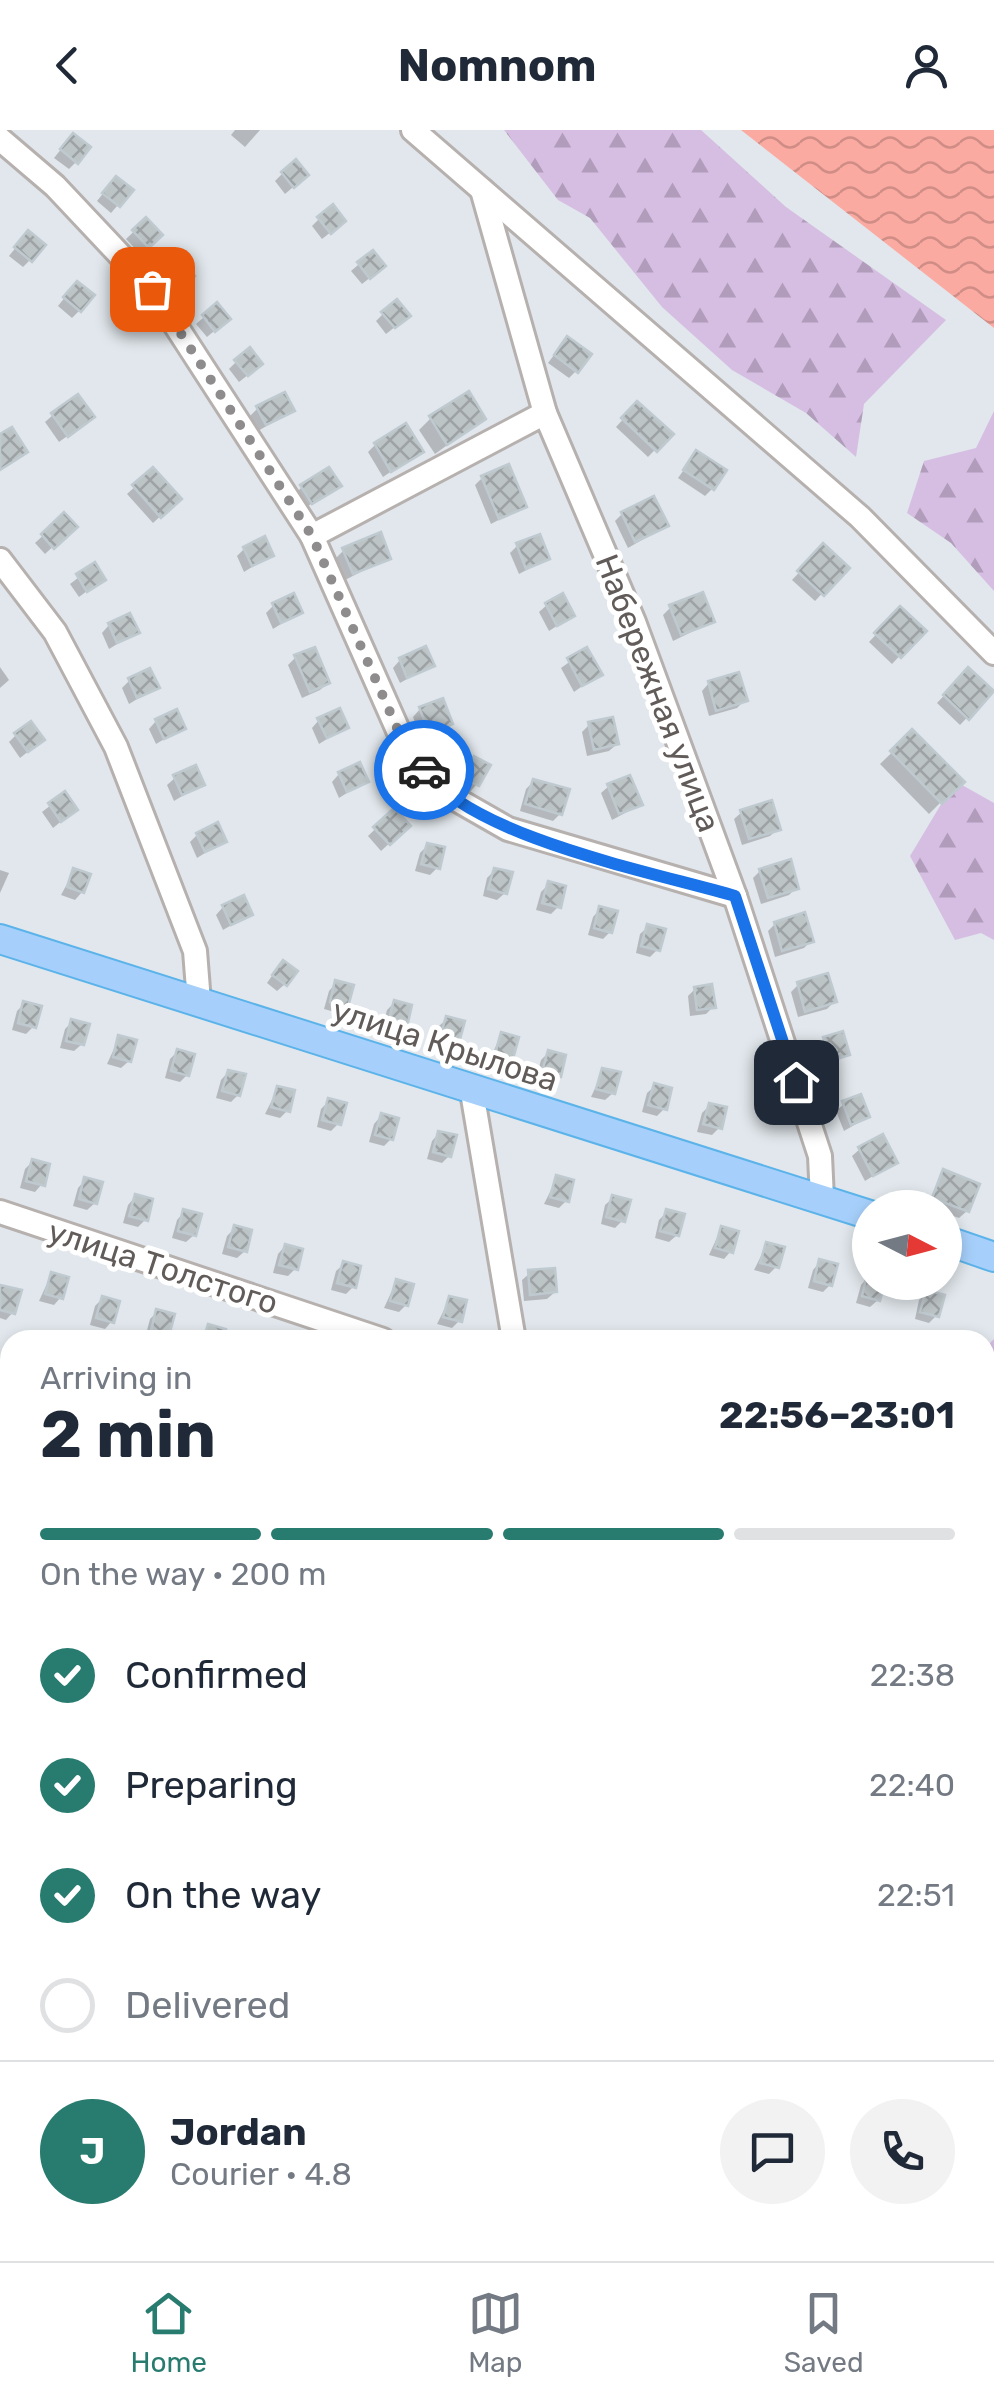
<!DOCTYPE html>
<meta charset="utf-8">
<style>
:root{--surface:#fff;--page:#f2f2f3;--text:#1f2937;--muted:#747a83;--line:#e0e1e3;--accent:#287c6f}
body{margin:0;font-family:Rubik,sans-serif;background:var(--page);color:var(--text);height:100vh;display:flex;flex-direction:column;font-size:38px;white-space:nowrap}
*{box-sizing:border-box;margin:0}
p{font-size:32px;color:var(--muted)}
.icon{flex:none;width:55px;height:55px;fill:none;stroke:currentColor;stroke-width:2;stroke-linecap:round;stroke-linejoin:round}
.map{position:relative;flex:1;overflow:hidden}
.side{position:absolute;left:0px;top:1200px;width:995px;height:932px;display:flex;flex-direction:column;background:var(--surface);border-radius:30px 30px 0 0;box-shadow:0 5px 15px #0003}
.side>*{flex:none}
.needle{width:65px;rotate:96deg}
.fabs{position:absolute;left:852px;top:1060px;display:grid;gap:20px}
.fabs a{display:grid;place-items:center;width:110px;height:110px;border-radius:50%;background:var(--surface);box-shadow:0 5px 15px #0003;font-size:50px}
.pin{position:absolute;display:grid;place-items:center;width:85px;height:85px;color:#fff;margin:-42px;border-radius:20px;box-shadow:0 5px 15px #0006}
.courier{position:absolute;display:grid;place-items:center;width:100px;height:100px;margin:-50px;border:8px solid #1a73e8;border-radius:50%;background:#fff;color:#222;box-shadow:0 2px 12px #0007}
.head em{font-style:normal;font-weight:700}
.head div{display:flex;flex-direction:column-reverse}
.head{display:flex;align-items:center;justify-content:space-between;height:170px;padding:0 40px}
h1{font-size:65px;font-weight:700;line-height:75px}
.bar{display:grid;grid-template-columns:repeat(4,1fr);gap:15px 10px;align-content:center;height:120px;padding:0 40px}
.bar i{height:12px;border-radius:8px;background:var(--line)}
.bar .on{background:var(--accent)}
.bar p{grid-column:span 4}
.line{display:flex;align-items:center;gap:25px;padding:0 40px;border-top:2px solid var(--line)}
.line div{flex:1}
.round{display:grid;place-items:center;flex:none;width:105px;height:105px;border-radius:52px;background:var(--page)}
ol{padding:0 40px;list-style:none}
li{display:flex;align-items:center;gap:30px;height:110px}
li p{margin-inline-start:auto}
li .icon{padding:10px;border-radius:50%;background:var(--accent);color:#fff;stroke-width:4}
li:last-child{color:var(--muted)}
li i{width:55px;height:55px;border:5px solid var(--line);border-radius:50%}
header{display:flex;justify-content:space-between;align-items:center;height:130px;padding:0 40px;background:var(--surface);font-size:45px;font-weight:700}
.tab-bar{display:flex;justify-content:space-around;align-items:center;height:140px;border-top:2px solid var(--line);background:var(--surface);font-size:28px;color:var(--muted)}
.tab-bar a{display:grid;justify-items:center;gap:5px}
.tab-bar .on{color:var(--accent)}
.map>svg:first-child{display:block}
</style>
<header><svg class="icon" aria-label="back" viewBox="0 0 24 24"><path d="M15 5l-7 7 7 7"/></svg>Nomnom<svg class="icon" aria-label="person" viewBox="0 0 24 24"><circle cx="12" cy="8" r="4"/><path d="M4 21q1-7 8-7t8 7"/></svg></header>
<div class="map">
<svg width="994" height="2131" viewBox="0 0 994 2131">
<defs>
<pattern id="forest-firs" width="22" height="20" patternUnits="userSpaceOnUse" patternTransform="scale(2.5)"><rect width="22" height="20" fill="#d6bee3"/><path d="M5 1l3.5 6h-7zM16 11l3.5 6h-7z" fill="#b19dbb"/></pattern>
<pattern id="water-waves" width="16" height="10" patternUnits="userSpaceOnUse" patternTransform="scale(2.5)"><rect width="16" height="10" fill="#fbaaa1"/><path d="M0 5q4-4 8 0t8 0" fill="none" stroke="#cf8d86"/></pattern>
<pattern id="building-cross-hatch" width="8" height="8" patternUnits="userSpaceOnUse" patternTransform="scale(2.5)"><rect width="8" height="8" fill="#bdc4c6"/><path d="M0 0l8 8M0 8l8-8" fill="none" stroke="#9da2a4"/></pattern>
</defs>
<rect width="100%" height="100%" fill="#e1e7ec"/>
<g fill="url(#forest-firs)">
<path d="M504,0H701L786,77L946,190L864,274L856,327L806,283L732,240L662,177L590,88L558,70Z"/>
<path d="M994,281V461L951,413L907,383L924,331L976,318Z"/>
<path d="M955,651L994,673V810L981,803L955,810L910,726Z"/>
<path d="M994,1209V1638H987L985,1218Z"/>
<path d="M0,1331L10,1334V2005L0,2006Z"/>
<path d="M985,1667H994V1862L985,1863Z"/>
<path d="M994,2008V2131H891L898,2123L985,2122V2019Z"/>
<path d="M93,2123V2122L844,2123L838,2131H80Z"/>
</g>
<path fill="url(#water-waves)" d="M741,0H994V198Z"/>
<g fill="#0003">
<path d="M235,0H260L245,17L231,5Z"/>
<path d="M66,13L76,32L69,39L54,28Z"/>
<path d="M282,44L299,52L285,64L275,51Z"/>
<path d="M109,56L118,75L111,83L97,71Z"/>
<path d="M319,89L336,98L322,109L312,96Z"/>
<path d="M146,90L160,105L140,124L126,109Z"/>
<path d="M21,111L30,130L23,137L9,126Z"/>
<path d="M372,123L376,143L362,154L351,141Z"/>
<path d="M181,133L184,153L170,165L160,152Z"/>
<path d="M70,161L80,180L72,188L58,176Z"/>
<path d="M217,176L220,196L207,207L196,194Z"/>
<path d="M383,184L400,193L386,204L376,191Z"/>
<path d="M560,217L576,241L569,248L548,233Z"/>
<path d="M236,232L253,241L239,252L229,239Z"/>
<path d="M637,274L670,304L648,327L616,297Z"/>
<path d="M258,278L292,281L258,301L250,286Z"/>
<path d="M53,285L84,294L59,312L45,292Z"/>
<path d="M431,288L483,289L435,324L419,300Z"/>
<path d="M375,315L421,321L383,347L368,322Z"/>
<path d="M696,323L712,359L705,366L678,348Z"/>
<path d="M153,340L179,369L153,393L127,364Z"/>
<path d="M482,348L524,376L491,394L475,355Z"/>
<path d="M338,355L304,379L295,364L302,357Z"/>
<path d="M622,384L666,396L628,418L615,391Z"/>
<path d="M64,386L74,397L45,424L35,413Z"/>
<path d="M518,415L547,429L519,444L510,423Z"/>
<path d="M823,417L846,438L815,471L792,450Z"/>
<path d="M244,419L271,425L244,442L237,426Z"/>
<path d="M344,420L388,428L345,450L336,428Z"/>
<path d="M95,435L103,449L79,467L70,454Z"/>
<path d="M274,475L300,482L273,499L266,483Z"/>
<path d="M547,475L572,486L549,501L539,482Z"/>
<path d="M671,477L712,492L673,511L663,485Z"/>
<path d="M900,479L923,501L892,534L869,512Z"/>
<path d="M109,495L137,502L109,519L102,503Z"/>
<path d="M586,520L599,544L574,562L561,538Z"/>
<path d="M296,527L328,553L320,560L302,568L288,535Z"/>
<path d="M400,530L432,535L400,553L393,538Z"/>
<path d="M0,537L9,550L0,558Z"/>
<path d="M968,540L991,562L960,595L937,573Z"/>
<path d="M130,550L157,557L129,574L122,558Z"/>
<path d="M709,553L745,570L737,578L709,586L702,561Z"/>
<path d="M420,579L450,593L421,609L413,587Z"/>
<path d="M319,590L346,597L319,614L312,598Z"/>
<path d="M156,591L183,598L156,614L149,599Z"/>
<path d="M589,595L617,614L609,621L587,626L582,602Z"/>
<path d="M912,603L961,652L929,684L880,634Z"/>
<path d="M16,605L34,617L20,628L9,612Z"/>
<path d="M474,629L477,654L470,662L457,655Z"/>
<path d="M339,644L366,651L339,668L332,652Z"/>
<path d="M175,648L202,654L174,671L167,655Z"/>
<path d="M534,651L560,684L553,691L520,681L526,659Z"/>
<path d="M609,656L640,675L612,690L601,663Z"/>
<path d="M64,665L75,680L53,698L42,682Z"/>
<path d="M394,681L408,696L381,721L368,706Z"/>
<path d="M742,682L778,699L770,706L742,715L734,689Z"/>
<path d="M197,705L224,711L197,728L190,712Z"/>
<path d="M428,715L437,738L430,745L415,741L420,723Z"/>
<path d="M0,740L9,743L0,763Z"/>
<path d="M495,740L505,763L497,770L483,766L487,748Z"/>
<path d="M74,741L82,762L75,770L61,765Z"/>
<path d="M760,741L796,758L789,765L761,774L753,748Z"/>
<path d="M549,754L558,777L551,784L536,780L541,762Z"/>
<path d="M223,777L250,784L223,800L216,785Z"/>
<path d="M600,779L610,802L603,809L588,805L593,787Z"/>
<path d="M775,794L811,811L804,818L775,827L768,801Z"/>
<path d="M648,797L658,819L650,827L636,823L640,804Z"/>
<path d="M276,840L285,854L277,861L267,853Z"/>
<path d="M336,853L346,876L338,883L324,879L329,861Z"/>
<path d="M798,855L834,872L827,879L798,887L791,862Z"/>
<path d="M695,859L713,877L706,884L690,886L688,866Z"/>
<path d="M394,873L404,895L397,903L382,899L387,880Z"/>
<path d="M24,874L34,896L26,904L12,900L17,881Z"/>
<path d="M447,889L457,911L449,919L435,915L439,896Z"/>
<path d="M72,892L82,914L74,921L60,918L65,899Z"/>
<path d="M501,905L511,927L504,935L489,931Z"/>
<path d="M119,908L129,931L121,938L107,934Z"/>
<path d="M825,909L847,924L824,937L817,916Z"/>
<path d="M177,922L187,945L180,952L165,948L170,929Z"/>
<path d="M548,923L558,945L551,953L536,949L541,930Z"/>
<path d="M603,941L613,963L605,970L591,967Z"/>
<path d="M228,942L238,965L231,972L216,968L221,950Z"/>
<path d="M655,956L665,978L657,986L642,982L647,963Z"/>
<path d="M278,958L287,981L280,988L265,984Z"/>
<path d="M329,971L338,994L331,1001L317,997L321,979Z"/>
<path d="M844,974L868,987L844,1001L836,981Z"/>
<path d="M710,975L719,998L712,1005L697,1002L702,983Z"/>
<path d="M381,986L391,1009L384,1016L369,1012L374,994Z"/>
<path d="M439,1003L449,1026L442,1033L427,1029L432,1011Z"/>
<path d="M860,1019L895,1032L865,1051L852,1026Z"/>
<path d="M32,1032L42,1054L35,1062L20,1058L25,1039Z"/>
<path d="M944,1042L967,1081L959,1088L945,1083V1078L926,1076Z"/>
<path d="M557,1048L566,1071L559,1078L544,1074Z"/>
<path d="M85,1050L95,1073L87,1080L73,1076L78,1058Z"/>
<path d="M135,1067L145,1090L138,1097L123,1093L128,1075Z"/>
<path d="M613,1068L623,1090L615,1098L601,1094L605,1075Z"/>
<path d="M184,1082L194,1105L186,1112L172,1108L177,1090Z"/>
<path d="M667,1082L677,1105L669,1112L655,1108L659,1090Z"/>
<path d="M235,1098L245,1121L237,1128L222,1124L227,1106Z"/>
<path d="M721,1099L731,1121L724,1129L709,1125Z"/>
<path d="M767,1114L776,1137L769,1144L754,1140Z"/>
<path d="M285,1116L295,1139L288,1146L273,1143L278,1124Z"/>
<path d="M820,1132L830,1155L823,1162L808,1158L813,1140Z"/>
<path d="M344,1134L354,1156L346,1164L331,1160L336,1141Z"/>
<path d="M530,1143L555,1162L547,1169L524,1171L522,1150Z"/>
<path d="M51,1145L61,1167L54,1175L39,1171Z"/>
<path d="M868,1147L878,1170L870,1177L856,1173L861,1155Z"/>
<path d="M396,1152L406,1175L399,1182L384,1178Z"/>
<path d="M0,1157L13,1182L6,1190L0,1188Z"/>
<path d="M927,1163L937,1185L929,1193L915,1189L919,1170Z"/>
<path d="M450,1168L459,1191L452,1198L437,1194Z"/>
<path d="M102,1169L112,1191L105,1199L90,1195L95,1176Z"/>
<path d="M157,1182L167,1205L162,1210L145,1208L150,1189Z"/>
<path d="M572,1205L573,1210H547V1209Z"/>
</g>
<g fill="url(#building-cross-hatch)" stroke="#bfcad0" stroke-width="2.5">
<path d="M73,3L91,17L78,34L60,19Z"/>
<path d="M296,29L309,45L294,58L281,42Z"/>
<path d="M116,46L134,60L120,77L102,63Z"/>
<path d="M333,74L346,91L331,104L317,87Z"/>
<path d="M146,87L163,105L149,118L132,100Z"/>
<path d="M28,100L46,115L32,132L14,117Z"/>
<path d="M373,120L386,136L370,149L357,132Z"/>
<path d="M182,130L195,146L179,159L166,142Z"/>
<path d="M77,151L95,165L81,182L63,167Z"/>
<path d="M397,169L411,186L395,198L381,182Z"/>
<path d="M217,172L231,189L215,202L202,185Z"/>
<path d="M567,206L592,224L578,243L554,225Z"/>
<path d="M250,217L263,234L248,246L234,230Z"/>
<path d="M469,261L486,289L447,315L429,286Z"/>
<path d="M285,262L295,281L266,295L256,276Z"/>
<path d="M78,264L95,287L68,307L51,283Z"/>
<path d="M637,271L674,304L657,322L621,288Z"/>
<path d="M406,293L424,322L391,342L374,313Z"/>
<path d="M12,297L28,322L0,340V304Z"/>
<path d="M696,320L727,340L714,360L683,340Z"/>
<path d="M509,334L527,377L499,389L481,346Z"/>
<path d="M153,337L182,369L161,388L132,355Z"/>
<path d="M329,337L342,356L312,374L300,355Z"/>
<path d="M654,366L669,396L635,412L621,382Z"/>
<path d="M64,382L78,397L54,419L41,404Z"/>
<path d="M381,402L391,429L353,444L342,418Z"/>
<path d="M540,404L550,429L526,439L516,413Z"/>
<path d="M265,406L274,426L252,436L243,417Z"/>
<path d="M823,413L850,438L824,466L797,441Z"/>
<path d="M95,432L106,450L87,462L76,444Z"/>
<path d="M703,462L715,492L681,505L669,475Z"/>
<path d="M294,463L303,483L281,493L272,473Z"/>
<path d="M563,463L575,486L557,496L545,473Z"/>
<path d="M900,476L927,501L901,528L874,503Z"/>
<path d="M130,483L140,503L117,513L108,493Z"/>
<path d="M426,516L435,536L407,548L399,528Z"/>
<path d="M315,517L330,553L310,562L294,525Z"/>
<path d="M587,517L603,545L582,556L567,528Z"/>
<path d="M968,537L994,561L969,590L943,565Z"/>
<path d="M150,538L160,558L137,568L128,548Z"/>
<path d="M739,542L748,571L716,581L708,551Z"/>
<path d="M443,568L453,594L429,603L419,577Z"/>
<path d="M340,578L349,598L327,608L317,588Z"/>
<path d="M177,579L186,599L164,609L155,589Z"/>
<path d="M613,587L619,614L594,620L588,592Z"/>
<path d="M31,591L45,610L28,622L14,603Z"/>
<path d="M912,599L965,652L942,674L890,621Z"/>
<path d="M474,626L491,635L479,656L462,647Z"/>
<path d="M360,632L369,652L347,662L338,642Z"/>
<path d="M196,635L205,655L182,665L173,645Z"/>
<path d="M630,645L643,675L619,684L607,654Z"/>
<path d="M533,649L570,659L562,685L525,674Z"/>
<path d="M65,661L78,680L61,692L48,673Z"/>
<path d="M772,670L781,700L749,709L740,680Z"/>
<path d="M394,678L411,696L390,715L373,697Z"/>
<path d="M218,692L227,712L205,722L196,703Z"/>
<path d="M427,713L445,717L440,739L421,734Z"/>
<path d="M791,729L799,759L768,768L759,739Z"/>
<path d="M73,738L91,744L84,763L67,757Z"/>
<path d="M494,738L513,742L507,764L488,759Z"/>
<path d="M548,751L566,756L561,778L542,773Z"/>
<path d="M244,765L253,785L231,795L222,775Z"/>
<path d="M599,776L618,781L612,803L594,798Z"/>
<path d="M805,782L814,812L782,821L774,792Z"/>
<path d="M647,794L666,799L660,821L641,816Z"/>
<path d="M283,830L298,841L287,856L272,845Z"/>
<path d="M828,843L837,872L805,882L797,852Z"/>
<path d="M335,850L354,855L348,877L330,872Z"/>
<path d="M712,854L716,878L697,880L694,857Z"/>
<path d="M394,870L412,875L407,897L388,892Z"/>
<path d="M23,871L42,876L36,898L18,893Z"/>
<path d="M446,886L465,891L459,913L440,908Z"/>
<path d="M71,889L90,894L84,915L66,911Z"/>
<path d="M843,901L850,925L831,931L823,907Z"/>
<path d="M501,902L519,907L513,929L495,924Z"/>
<path d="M118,905L137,910L131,932L113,927Z"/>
<path d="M177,919L195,924L189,946L171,941Z"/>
<path d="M548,920L566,925L561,947L542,942Z"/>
<path d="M602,938L621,942L615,964L596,959Z"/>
<path d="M228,940L246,944L240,966L222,961Z"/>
<path d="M654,953L672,958L667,980L648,975Z"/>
<path d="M277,956L295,960L290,982L271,977Z"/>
<path d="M861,964L870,987L851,995L842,971Z"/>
<path d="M328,968L347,973L341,995L322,990Z"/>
<path d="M709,973L727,977L722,999L703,994Z"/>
<path d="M381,983L399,988L393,1010L375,1005Z"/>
<path d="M438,1001L457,1005L451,1027L433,1022Z"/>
<path d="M883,1004L898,1033L873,1046L858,1017Z"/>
<path d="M32,1029L50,1034L45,1056L26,1051Z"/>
<path d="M943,1039L980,1054L969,1082L932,1068Z"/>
<path d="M556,1045L574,1050L569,1072L550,1067Z"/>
<path d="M84,1047L103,1052L97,1074L79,1069Z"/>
<path d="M135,1064L153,1069L148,1091L129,1086Z"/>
<path d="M612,1065L631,1070L625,1092L606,1087Z"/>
<path d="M183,1079L202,1084L196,1106L178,1101Z"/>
<path d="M666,1079L685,1084L679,1106L660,1101Z"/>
<path d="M234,1095L252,1100L247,1122L228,1117Z"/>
<path d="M721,1096L739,1101L733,1123L715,1118Z"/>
<path d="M766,1112L785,1117L779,1138L760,1133Z"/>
<path d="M285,1114L303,1119L298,1140L279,1135Z"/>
<path d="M819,1129L838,1134L832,1156L814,1151Z"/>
<path d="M343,1131L361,1136L356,1158L337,1153Z"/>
<path d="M555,1138L557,1162L530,1165L528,1140Z"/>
<path d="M51,1142L69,1147L63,1169L45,1164Z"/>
<path d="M867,1145L870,1152H885L880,1171L862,1166Z"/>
<path d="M396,1149L414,1154L408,1176L390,1171Z"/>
<path d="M0,1155L22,1160L15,1184L0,1180Z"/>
<path d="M926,1160L945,1165L939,1187L920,1182Z"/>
<path d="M102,1166L120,1171L114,1193L96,1188Z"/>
<path d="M449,1166L467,1170L462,1192L443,1187Z"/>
<path d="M156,1179L175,1184L169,1206L151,1201Z"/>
<path d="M208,1194L226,1199L223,1210H203Z"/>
</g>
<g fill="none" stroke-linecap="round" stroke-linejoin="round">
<defs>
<g id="minor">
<path d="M413,0L860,387L994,523"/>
<path d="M0,9L55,56L152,159L312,406L401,607L438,659L508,699L735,766"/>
<path d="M482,60L545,283L634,492L735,766L820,1026L822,1069"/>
<path d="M312,406L545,283"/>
<path d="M0,430L55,502L116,617L195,821L199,872"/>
<path d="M472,962L514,1210"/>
<path d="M0,1082L383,1210"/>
</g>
<g id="major">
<path d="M0,809L870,1085"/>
<path d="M945,1110L994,1127"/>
</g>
</defs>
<use href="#minor" stroke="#b6b1ae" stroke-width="28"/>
<use href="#major" stroke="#5bb3ea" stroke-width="32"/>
<use href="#minor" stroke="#fff" stroke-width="22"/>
<use href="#major" stroke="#a6d0fb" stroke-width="28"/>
<g stroke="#afaeae" stroke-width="5" stroke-dasharray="2.5 12" stroke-linecap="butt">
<path d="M985,1918L994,1916"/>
<path d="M0,2102L10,2100"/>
</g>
</g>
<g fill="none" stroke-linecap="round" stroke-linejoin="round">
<path stroke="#8e8c8c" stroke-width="10" stroke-dasharray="0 18" d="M152,159L312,406L401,607L424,640"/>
<path stroke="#1a73e8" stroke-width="12" d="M424,640C474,708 653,742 735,766L796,952"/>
</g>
<g text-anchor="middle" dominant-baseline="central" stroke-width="10" stroke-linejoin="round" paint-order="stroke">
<g font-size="32" fill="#615b59" stroke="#fff">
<text transform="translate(658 563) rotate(69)">Набережная улица</text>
<text transform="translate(445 915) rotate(18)">улица Крылова</text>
<text transform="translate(163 1137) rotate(18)">улица Толстого</text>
</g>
</g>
</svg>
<div class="fabs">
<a><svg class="needle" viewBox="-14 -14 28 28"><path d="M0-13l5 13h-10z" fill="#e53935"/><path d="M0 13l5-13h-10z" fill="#747a83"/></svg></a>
</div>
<div class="pin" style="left:152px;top:159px;background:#ea580c"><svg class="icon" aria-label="bag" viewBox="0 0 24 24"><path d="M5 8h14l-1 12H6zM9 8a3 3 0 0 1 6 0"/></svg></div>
<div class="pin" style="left:796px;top:952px;background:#1f2937"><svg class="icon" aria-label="home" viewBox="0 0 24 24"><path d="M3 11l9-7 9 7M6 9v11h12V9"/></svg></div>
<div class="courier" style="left:424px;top:640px"><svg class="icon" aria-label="car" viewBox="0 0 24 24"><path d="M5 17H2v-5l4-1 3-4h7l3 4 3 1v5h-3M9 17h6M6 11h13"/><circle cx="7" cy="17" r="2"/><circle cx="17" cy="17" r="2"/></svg></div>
<section class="side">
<div class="head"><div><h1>2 min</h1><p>Arriving in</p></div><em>22:56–23:01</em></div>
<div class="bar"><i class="on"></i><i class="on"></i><i class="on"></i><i></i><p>On the way · 200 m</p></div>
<ol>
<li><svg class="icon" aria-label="check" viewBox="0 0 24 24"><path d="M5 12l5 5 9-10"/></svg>Confirmed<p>22:38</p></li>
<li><svg class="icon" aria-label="check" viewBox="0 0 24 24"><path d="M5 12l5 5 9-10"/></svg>Preparing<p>22:40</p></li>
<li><svg class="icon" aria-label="check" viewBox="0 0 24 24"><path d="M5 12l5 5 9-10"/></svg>On the way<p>22:51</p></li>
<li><i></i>Delivered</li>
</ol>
<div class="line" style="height:180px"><b class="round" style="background:var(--accent);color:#fff">J</b><div><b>Jordan</b><p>Courier · 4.8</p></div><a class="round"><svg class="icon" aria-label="chat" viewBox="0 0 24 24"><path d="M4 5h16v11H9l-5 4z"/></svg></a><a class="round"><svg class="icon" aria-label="phone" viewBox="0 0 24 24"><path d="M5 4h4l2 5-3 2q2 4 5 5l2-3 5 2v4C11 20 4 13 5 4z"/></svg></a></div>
</section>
</div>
<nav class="tab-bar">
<a class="on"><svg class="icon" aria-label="home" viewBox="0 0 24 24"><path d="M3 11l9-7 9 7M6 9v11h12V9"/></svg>Home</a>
<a><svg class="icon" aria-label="map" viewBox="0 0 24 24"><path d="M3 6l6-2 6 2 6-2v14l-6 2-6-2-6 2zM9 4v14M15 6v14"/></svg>Map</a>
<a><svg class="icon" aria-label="saved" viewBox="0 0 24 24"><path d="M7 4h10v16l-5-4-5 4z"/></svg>Saved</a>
</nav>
